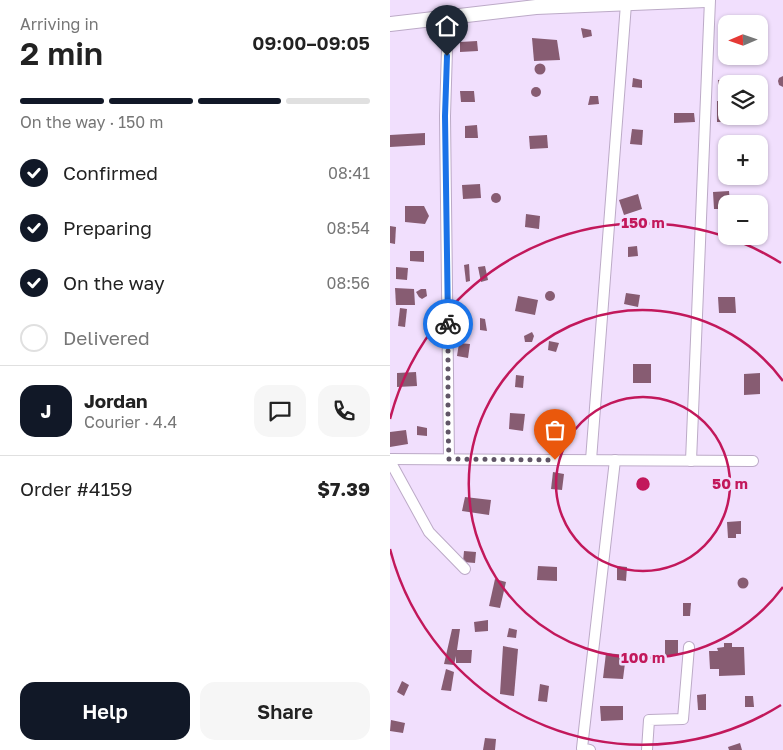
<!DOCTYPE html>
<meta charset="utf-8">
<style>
:root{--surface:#fff;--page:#f6f6f6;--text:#222;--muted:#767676;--line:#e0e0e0;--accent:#111827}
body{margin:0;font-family:"Golos Text",sans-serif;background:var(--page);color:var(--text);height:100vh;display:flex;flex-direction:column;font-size:19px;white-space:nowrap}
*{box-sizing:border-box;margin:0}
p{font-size:16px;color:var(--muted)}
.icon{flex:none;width:28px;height:28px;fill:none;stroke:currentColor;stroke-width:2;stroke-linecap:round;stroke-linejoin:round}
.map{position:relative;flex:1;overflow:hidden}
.side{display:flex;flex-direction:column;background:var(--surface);width:390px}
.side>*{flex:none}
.needle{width:32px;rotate:268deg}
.buttons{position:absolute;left:328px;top:15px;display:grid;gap:10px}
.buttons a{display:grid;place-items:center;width:50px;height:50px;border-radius:10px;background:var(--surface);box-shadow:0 1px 4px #0004;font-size:25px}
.pin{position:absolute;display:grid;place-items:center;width:42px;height:42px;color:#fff;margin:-51px -21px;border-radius:50% 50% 50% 0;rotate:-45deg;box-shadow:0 0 5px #0007}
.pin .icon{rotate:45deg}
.courier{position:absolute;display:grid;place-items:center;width:50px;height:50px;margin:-25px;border:4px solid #1a73e8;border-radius:50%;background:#fff;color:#222;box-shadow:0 1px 6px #0007}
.overview em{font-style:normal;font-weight:600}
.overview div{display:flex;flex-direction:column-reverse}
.overview{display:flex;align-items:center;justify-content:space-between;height:85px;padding:0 20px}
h1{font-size:32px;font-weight:600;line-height:38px}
.bar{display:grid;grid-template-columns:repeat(4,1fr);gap:8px 5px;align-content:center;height:60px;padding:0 20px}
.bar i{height:6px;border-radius:4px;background:var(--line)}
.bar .active{background:var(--accent)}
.bar p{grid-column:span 4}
.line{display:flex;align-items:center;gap:12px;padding:0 20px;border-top:1px solid var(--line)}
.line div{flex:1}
.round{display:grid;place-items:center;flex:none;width:52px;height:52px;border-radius:15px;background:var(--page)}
ol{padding:0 20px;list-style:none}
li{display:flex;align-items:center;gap:15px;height:55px}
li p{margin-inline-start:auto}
li .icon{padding:5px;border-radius:50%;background:var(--accent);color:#fff;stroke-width:4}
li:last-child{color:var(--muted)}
li i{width:28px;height:28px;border:2px solid var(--line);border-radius:50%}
.cta{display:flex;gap:10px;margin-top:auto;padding:10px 20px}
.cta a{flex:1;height:58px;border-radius:15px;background:var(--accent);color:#fff;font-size:20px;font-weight:600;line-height:58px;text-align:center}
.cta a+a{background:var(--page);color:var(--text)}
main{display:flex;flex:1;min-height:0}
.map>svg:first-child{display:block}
</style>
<main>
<section class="side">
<div class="overview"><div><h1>2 min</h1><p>Arriving in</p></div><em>09:00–09:05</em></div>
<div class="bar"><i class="active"></i><i class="active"></i><i class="active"></i><i></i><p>On the way · 150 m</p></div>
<ol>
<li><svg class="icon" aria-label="check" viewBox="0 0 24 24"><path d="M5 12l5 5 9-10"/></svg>Confirmed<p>08:41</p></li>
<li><svg class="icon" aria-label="check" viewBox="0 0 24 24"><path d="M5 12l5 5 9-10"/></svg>Preparing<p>08:54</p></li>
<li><svg class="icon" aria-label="check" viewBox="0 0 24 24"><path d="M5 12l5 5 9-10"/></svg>On the way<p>08:56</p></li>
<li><i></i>Delivered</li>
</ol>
<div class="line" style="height:90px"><b class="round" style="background:var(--accent);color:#fff">J</b><div><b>Jordan</b><p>Courier · 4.4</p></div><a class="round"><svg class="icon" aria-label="chat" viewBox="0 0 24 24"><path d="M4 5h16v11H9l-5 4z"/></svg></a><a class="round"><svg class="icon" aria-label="phone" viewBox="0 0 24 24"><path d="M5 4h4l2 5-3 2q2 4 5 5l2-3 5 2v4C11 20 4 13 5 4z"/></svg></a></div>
<div class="line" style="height:65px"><div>Order #4159</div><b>$7.39</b></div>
<div class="cta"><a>Help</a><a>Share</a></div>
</section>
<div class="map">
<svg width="393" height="750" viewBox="0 0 393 750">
<rect width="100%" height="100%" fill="#f1dffd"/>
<g fill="#875c72">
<path d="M191,28L201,30L202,36L193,38Z"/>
<path d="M369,34H374L375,54H369Z"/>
<path d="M142,38L167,40L170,60L144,61Z"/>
<path d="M87,41L88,51L70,52V42Z"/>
<circle cx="150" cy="69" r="5.5"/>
<path d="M393,76V87L389,85L388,81L389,78Z"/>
<path d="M243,78L252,80V88L242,87Z"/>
<path d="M328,80H337L336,91L329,92Z"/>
<circle cx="146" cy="92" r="5"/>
<path d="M70,91H84L85,102H71Z"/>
<path d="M200,96H208L209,104L198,105Z"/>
<path d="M327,101H331L332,111H336L338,122H327Z"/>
<path d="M284,113H304L305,122L284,123Z"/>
<path d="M87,125L88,138H75V126Z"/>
<path d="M242,129L253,130L252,145L240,144Z"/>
<path d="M35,133V145L0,147V135Z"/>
<path d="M157,135L158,148L140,149L139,136Z"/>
<path d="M90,184L91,198L73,199L72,185Z"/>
<path d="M339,191L340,204H336V209H324L323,192Z"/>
<circle cx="106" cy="198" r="5"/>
<path d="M248,194L252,209L234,215L229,200Z"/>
<path d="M15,206H34L39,216L35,224L15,222Z"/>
<path d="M136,214L150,216L149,229L135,227Z"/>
<path d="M0,226L6,227L5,244L0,243Z"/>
<path d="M247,246L248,256L238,257V247Z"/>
<path d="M20,251H34V262L20,261Z"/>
<path d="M79,264L80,281L76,282L74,265Z"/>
<path d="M95,266L98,280L91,282L88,267Z"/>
<path d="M6,267L18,268L17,280L6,279Z"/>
<path d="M5,288L24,289L25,305H6Z"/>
<path d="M31,289H36L37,296L32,299L29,297L26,292Z"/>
<circle cx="160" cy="296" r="5"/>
<path d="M236,293L250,295L248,307L234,304Z"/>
<path d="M128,296L148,300L145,315L125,311Z"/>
<path d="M328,297H345L346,313H329Z"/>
<path d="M10,308L17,309L15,327L8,326Z"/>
<path d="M90,318L95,319L97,331L90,330Z"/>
<path d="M142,332L144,336L142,342H135L134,336Z"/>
<path d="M159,341L169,343L166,352L158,350Z"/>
<path d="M69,343L80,344L78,358L67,356Z"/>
<rect x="243" y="364" width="18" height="19"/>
<path d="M26,372L27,386L7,387V373Z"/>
<path d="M370,373V394L354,395V374Z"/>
<path d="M126,375L134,376L133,388L125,387Z"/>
<path d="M120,413L135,414L133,431L119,429Z"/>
<path d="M27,426L37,428V436L27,435Z"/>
<path d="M16,430L18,444L0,447V432Z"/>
<path d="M163,472L174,474L172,490L161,489Z"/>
<path d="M75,497L101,500L99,515L72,511Z"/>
<path d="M351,521V534H346V538H338L337,522Z"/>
<path d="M74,551L86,552L85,563L73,562Z"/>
<path d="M148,566L167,567V581L147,580Z"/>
<path d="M227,566L237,567L236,581L227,580Z"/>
<circle cx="353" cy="583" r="5.5"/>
<path d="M105,579L116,582L110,608L99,606Z"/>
<path d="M293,603H301L300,616H293Z"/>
<path d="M98,620V631L85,632L84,622Z"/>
<path d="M119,628L127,630L126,638L117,637Z"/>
<path d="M62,629H70L67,650H82L81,663H66V656L64,665L54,664Z"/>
<rect x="275" y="640" width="13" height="15"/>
<path d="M334,643H342V647H354L355,675L329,676V669H320L319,651H328L327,648L334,647Z"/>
<path d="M113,646L128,649L124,696L110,694Z"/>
<path d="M216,653L236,655L233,679L213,678Z"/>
<path d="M56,669L64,672L61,691L51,690Z"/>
<path d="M12,681L19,685L14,696L7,692Z"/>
<path d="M150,684L159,686L157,702L148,701Z"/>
<path d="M316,694V710H308L307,695Z"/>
<path d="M355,696H363L364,707H355Z"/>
<path d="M210,706H233V720L211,721Z"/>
<path d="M1,720L15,723L13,733L0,731Z"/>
<path d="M95,738L106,739L105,750H93Z"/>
<path d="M350,743L352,750H339L338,747Z"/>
</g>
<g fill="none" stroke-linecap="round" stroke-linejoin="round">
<defs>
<g id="minor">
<path d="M58,16L55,116L59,459"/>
<path d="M0,459L363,461"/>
<path d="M201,460L236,4"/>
<path d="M0,461L39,532L75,569"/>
<path d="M301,461L320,0"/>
<path d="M200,750L192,748L225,460"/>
<path d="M257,750L259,720L293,719L299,647"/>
</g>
<path id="secondary" d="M0,24L146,7L316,0"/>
</defs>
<use href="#minor" stroke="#bcaac7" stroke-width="12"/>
<use href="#secondary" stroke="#bcaac7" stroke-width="16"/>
<use href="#minor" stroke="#fff" stroke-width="10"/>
<use href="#secondary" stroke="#fff" stroke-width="14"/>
</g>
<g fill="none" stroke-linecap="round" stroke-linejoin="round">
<path stroke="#605566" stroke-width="5" stroke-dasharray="0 9" d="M58,324V428L59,459L165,460"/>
<path stroke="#1a73e8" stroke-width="6" d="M57,56L55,116L58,324"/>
</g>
<g fill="none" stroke="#c2185b" stroke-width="2.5">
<circle cx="253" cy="484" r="87"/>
<path d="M393 587A174 174 0 1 1 393 381"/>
<path d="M391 705A261 261 0 0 1 0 549M0 419A261 261 0 0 1 391 263"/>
</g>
<circle cx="253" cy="484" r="8" fill="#c2185b" stroke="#f1dffd" stroke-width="2.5"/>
<g font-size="15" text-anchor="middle" font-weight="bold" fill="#c2185b" stroke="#f1dffd" stroke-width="5" stroke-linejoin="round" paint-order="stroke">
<text x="253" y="228">150 m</text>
<text x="340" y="489">50 m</text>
<text x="253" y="663">100 m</text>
</g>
</svg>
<div class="buttons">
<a><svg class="needle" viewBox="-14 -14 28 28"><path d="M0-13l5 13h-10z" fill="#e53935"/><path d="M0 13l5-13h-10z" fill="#767676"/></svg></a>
<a><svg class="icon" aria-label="layers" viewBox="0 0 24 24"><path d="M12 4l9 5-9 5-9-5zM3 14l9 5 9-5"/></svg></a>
<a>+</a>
<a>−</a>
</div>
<div class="pin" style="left:165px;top:460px;background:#ea580c"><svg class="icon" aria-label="bag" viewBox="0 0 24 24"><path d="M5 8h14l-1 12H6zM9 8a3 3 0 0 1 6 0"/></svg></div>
<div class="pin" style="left:57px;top:56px;background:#1f2937"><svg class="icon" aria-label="home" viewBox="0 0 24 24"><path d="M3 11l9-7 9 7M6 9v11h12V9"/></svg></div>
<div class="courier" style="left:58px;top:324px"><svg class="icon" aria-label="bike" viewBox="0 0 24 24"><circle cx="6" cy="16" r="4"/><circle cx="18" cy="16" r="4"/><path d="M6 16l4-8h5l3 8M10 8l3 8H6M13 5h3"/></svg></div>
</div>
</main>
